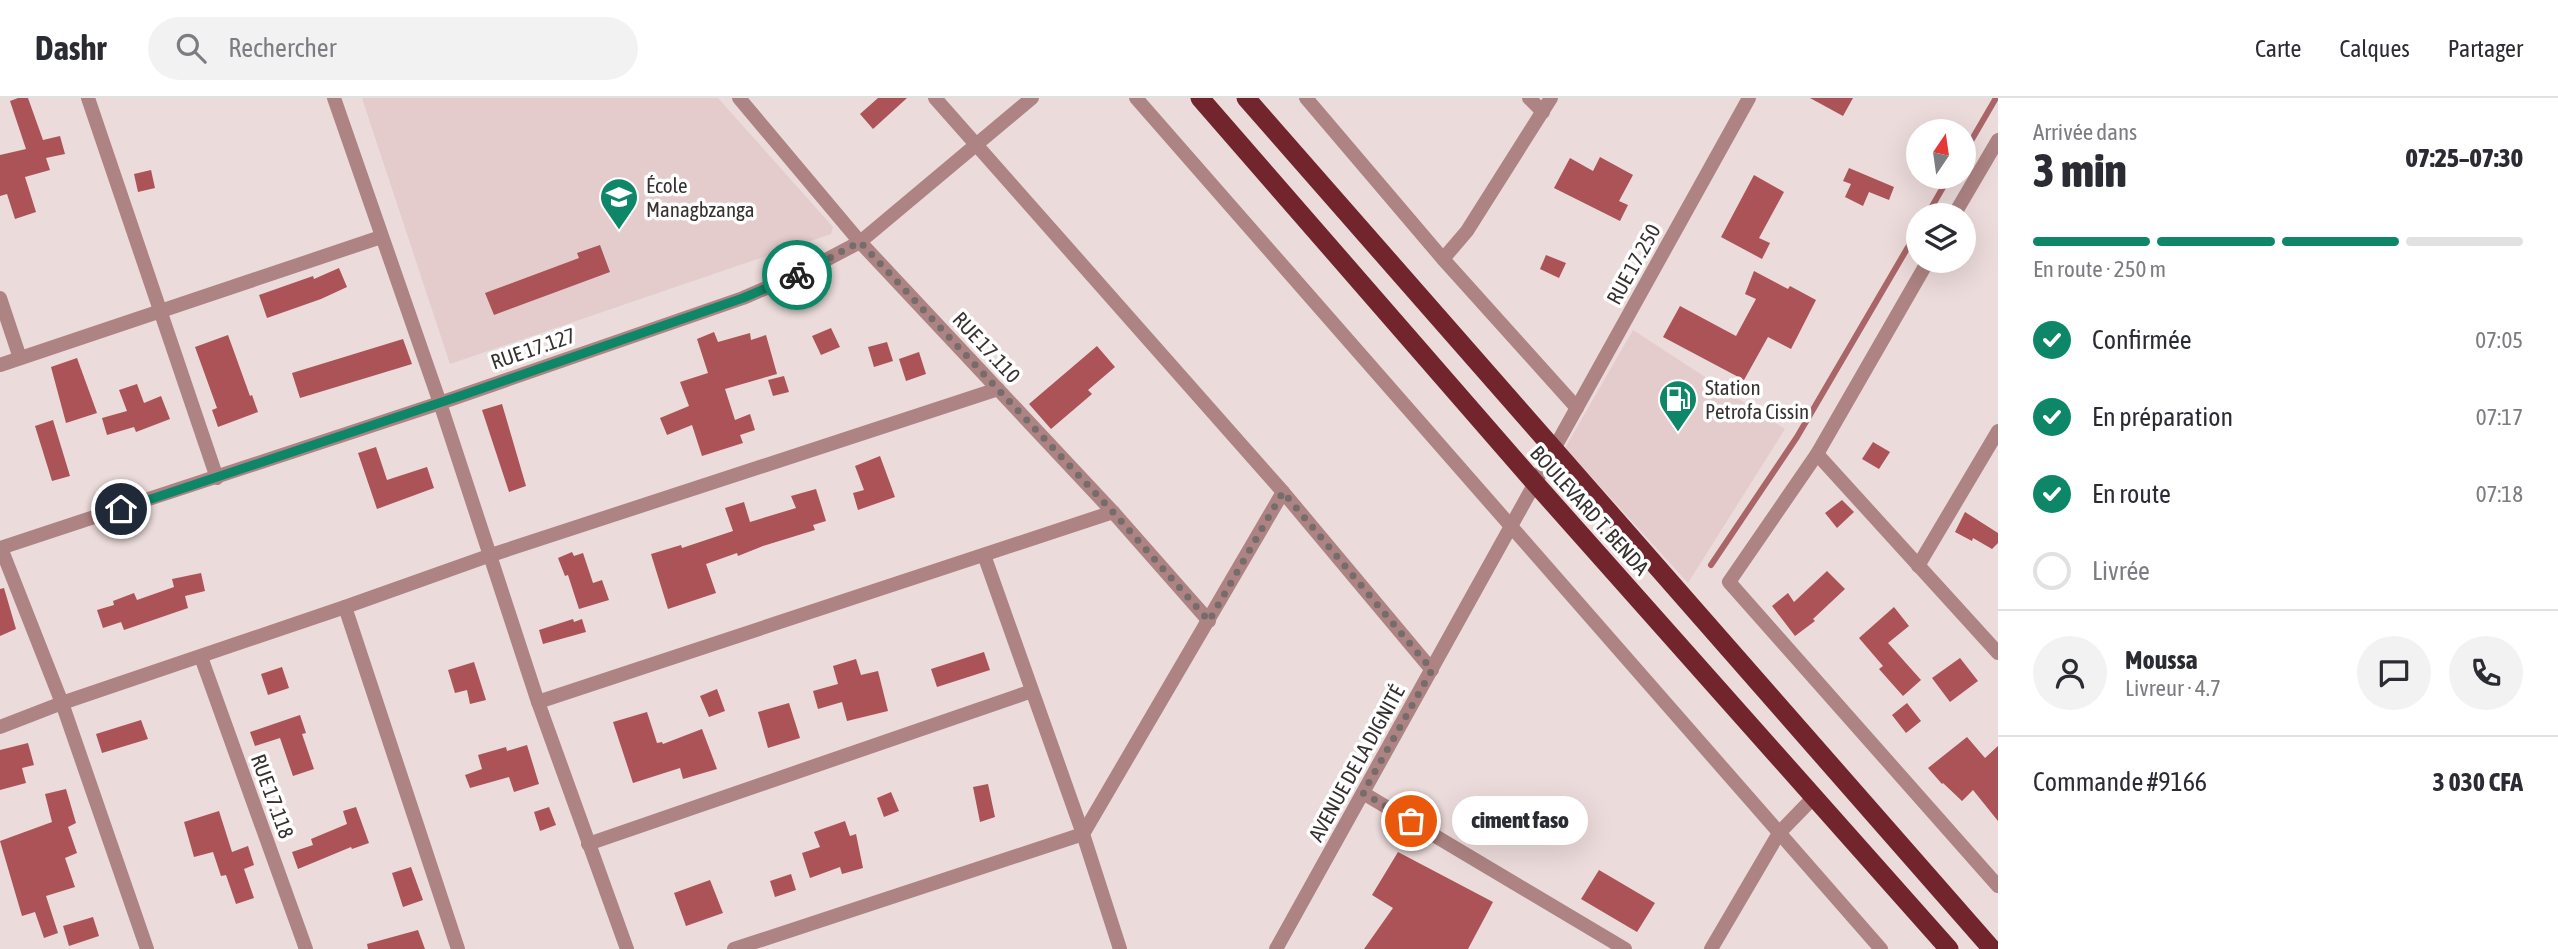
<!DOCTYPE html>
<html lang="fr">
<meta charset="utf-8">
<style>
:root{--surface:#fff;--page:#f2f2f3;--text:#2b2b33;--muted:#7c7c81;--line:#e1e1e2;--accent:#0e8768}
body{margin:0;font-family:"Asap Condensed",sans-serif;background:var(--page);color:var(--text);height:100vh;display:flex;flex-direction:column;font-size:26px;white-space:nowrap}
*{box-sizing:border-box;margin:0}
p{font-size:23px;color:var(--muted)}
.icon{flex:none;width:38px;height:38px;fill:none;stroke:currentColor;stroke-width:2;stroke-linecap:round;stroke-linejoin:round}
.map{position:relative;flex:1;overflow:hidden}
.side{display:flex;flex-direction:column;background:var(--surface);width:560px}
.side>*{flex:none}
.needle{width:46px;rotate:13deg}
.fabs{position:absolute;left:1906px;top:21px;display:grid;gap:14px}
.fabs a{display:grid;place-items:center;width:70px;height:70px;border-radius:50%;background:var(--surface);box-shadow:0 7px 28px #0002;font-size:35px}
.pin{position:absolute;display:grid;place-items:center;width:60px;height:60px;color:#fff;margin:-30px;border:4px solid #fff;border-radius:50%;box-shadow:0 2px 7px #0007}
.courier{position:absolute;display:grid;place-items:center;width:70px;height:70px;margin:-35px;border:5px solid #0e8768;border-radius:50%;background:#fff;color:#222;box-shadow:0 2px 9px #0007}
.bubble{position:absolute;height:49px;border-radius:24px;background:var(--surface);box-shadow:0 7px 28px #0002;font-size:23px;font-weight:800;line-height:49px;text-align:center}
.overview em{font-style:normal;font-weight:800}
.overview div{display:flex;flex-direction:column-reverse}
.overview{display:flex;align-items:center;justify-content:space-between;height:119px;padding:0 35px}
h1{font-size:46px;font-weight:800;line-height:52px}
.bar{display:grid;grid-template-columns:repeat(4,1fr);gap:10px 7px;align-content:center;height:84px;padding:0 35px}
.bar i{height:9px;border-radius:5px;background:var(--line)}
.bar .selected{background:var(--accent)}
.bar p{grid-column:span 4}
.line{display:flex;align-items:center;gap:18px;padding:0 35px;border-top:2px solid var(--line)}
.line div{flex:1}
.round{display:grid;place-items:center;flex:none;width:74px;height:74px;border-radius:37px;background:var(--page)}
ol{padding:0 35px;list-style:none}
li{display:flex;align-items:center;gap:21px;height:77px}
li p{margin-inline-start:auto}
li .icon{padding:7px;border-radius:50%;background:var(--accent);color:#fff;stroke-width:4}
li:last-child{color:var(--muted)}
li i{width:38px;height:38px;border:4px solid var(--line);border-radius:50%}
header{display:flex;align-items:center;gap:42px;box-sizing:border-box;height:98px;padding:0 35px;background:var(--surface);border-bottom:2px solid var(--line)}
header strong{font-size:33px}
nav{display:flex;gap:38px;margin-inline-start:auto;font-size:24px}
.search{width:490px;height:63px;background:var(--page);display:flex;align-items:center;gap:18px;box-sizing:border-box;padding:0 24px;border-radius:38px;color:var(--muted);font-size:26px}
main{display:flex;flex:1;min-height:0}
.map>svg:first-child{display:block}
</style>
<header>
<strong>Dashr</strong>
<div class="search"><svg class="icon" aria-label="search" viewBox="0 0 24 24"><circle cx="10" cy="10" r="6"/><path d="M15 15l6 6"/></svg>Rechercher</div>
<nav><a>Carte</a><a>Calques</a><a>Partager</a></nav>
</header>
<main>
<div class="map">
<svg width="1998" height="851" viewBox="0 0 1998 851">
<rect width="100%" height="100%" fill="#ebdbda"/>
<g fill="#e5cccc">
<path d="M362,0H718L833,129L831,136L450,266Z"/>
<path d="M1633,232L1785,331L1688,485L1565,350Z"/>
</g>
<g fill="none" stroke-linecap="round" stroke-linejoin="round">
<g stroke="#a96567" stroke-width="6">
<path d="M1964,55L1996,0"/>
<path d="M1927,117L1949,79"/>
<path d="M1711,467L1797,339L1918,132"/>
</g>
</g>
<g fill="#ab5356">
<path d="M18,0H28L43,42L60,38L65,56L46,60L50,72L25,79L36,114L15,121L7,96L0,98V57L26,51L10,3Z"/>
<path d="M878,0H907L873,31L860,16Z"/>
<path d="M1810,0H1853L1843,18Z"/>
<path d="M1600,59L1633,77L1619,103L1628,107L1620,123L1554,90L1570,60L1593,73Z"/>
<path d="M1849,70L1894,89L1889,102L1869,94L1863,108L1845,99L1851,86L1843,83Z"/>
<path d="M151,72L155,90L138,94L134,76Z"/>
<path d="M1754,77L1784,94L1759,140L1770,145L1762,161L1721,139Z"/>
<path d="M600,147L610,174L494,217L485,195L579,160L577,155Z"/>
<path d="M1546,157L1566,165L1559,180L1540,171Z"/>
<path d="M339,170L347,189L321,201L267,220L259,197L313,178L314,181Z"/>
<path d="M1754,173L1788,191L1790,188L1816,202L1791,251L1768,239L1744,282L1663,239L1680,208L1736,238L1756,201L1745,196Z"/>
<path d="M831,230L840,249L821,257L812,238Z"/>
<path d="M714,234L718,244L750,235L751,242L766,237L777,276L725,291L735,322L750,316L755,332L740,337L743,345L702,358L692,327L667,337L660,320L689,308L680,284L708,275L697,241Z"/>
<path d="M228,237L250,298L252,297L258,314L218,329L212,312L217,310L195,249Z"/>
<path d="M403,241L412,266L300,300L292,275Z"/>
<path d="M887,244L893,263L874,269L868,249Z"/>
<path d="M1097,248L1115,269L1088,292L1092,296L1051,331L1029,306Z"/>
<path d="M919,254L926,276L906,283L899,261Z"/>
<path d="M77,260L97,315L66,325L51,269Z"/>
<path d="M784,278L789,294L773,298L768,282Z"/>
<path d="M137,286L144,305L161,298L170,321L136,334L134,329L107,337L102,320L127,313L119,292Z"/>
<path d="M502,306L526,388L509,394L482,312Z"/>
<path d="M53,322L70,378L52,383L35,328Z"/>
<path d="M1873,344L1890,354L1879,371L1862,361Z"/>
<path d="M376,349L387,382L427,369L434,390L377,411L358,355Z"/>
<path d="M880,358L895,399L858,412L853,395L864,392L855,368Z"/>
<path d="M816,391L826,423L813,427L815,432L763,448L738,458L737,455L706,466L716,495L668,511L651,456L681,447L682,450L733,433L725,410L744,404L750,424L796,410L791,398Z"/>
<path d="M1842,402L1854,414L1837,430L1825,415Z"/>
<path d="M1965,414L1998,435V445L1992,451L1973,440L1972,443L1955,434Z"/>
<path d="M572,454L574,458L583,455L593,485L602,482L609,502L579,511L568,477L565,478L558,460Z"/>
<path d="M1827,473L1845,491L1813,521L1815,523L1795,538L1772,508L1788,495L1794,504Z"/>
<path d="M201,475L205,493L185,498L188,510L124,532L121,524L103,530L97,512L114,507L113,503L134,495L137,502L174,489L172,481Z"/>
<path d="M4,490L16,531L0,538V491Z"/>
<path d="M1894,509L1909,528L1888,545L1921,582L1903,598L1879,571L1883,568L1859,540Z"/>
<path d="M573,521L574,524L582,521L586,534L543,546L539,532Z"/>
<path d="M984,554L990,572L937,589L931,571Z"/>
<path d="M1960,560L1978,583L1950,604L1932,580Z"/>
<path d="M856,561L861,577L878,573L888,613L847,623L842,604L818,611L813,593L838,586L833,568Z"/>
<path d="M474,564L486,602L470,606L467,592L455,595L448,572Z"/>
<path d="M282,569L289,590L268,597L261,576Z"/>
<path d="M717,591L725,613L709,619L700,598Z"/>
<path d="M789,605L800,640L768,650L758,614Z"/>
<path d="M1907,605L1921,623L1906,635L1892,617Z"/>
<path d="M647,614L657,645L662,644L663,646L702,631L717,671L683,681L680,670L633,685L613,624Z"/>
<path d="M300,617L306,635L302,636L314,671L293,678L280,640L255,648L250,634Z"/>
<path d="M141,622L148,641L102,655L96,636Z"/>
<path d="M1967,639L1985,660L1998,648V723L1973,692L1962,703L1943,685L1942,686L1928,670Z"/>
<path d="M28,645L34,667L22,670L26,685L0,692V652Z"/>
<path d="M527,647L539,686L514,694L509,679L470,690L465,677L482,671L478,657L506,649L507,653Z"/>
<path d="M988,686L995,719L980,724L973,689Z"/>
<path d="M66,691L76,725L68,729L77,755L65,760L75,789L46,798L58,835L44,840L35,814L22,818L0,743L52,724L45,696Z"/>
<path d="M891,694L899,713L884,719L877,700Z"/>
<path d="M356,709L369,745L352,751L351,749L298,771L292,754L313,747L311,741L347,726L343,713Z"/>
<path d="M549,709L556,727L540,733L534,714Z"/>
<path d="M219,713L232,754L248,748L254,767L244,771L254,800L236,806L226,777L221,778L213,754L194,759L184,724Z"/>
<path d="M845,723L850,738L856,736L863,770L842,776L840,769L810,780L802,755L820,749L814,734Z"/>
<path d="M1398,754L1493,804L1468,851H1364L1393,810L1372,797Z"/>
<path d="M411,769L423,802L403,809L392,775Z"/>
<path d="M1599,772L1655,805L1637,834L1581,801Z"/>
<path d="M791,776L796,792L775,799L770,783Z"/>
<path d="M710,782L723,815L686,828L674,795Z"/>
<path d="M93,819L99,838L69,848L63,828Z"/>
<path d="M418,832L425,851H368L367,846Z"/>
</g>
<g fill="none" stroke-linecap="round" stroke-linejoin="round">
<g stroke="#ad8383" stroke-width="14">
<path d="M88,0L217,380"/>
<path d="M334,0L440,305L538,604L627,851"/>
<path d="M739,0L860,144L1113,414L1209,523"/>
<path d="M935,0L1283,394L1432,572"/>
<path d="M1136,0L1881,851"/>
<path d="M1306,0L1443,161L1577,310"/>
<path d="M1529,0L1543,14"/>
<path d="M1954,117L1998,42"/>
<path d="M1443,161L1467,133L1551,0"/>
<path d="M1928,163L1817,356L1729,484L1998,788"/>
<path d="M0,200L20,260"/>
<path d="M0,267L381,139"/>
<path d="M1817,356L1998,555"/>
<path d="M1,450L62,605L147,851"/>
<path d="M984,457L1083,736L1120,851"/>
<path d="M1918,468L1998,333"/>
<path d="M345,509L458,851"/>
<path d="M201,559L306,851"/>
<path d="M538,604L1113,414"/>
<path d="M0,629L62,605L345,509L491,457L998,291"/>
<path d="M1363,695L1625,851"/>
<path d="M588,746L1032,593"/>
<path d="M734,851L1083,736L1283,394"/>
<path d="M1711,851L1779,735L1813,700"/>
</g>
<g stroke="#ad8383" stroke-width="14">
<path d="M0,450L440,305L743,200L801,175L860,144L1032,0"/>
<path d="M1276,851L1749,0"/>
</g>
<g stroke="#72252c" stroke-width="19">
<path d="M1200,0L1535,385L1949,851"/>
<path d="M1246,0L1992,851"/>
</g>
</g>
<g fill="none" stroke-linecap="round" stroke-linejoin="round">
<path stroke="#766c6c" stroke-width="7" stroke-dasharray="0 12.6" d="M797,177L860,144L1113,414L1209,523L1283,394L1432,572L1363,695L1411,723"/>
<path stroke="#0e8768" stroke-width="9" d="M121,411L466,296L743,200L797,177"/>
</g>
<defs>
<symbol id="school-pin" viewBox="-11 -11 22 30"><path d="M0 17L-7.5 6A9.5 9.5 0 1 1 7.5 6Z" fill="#0e8768" stroke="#fff"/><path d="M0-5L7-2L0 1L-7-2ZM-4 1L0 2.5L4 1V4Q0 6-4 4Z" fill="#fff"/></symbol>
<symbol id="fuel-pin" viewBox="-11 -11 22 30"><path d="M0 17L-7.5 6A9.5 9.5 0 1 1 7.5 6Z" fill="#0e8768" stroke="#fff"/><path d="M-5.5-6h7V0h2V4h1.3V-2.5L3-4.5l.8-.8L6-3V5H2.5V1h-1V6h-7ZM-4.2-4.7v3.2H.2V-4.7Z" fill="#fff"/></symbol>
</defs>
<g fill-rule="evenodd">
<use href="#school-pin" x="597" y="77" width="44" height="60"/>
<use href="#fuel-pin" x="1656" y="279" width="44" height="60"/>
</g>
<g text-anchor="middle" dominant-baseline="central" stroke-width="7" stroke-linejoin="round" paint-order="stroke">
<g font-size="21" fill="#373030" stroke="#fff" text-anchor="start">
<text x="646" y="87">École<tspan x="646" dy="24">Managbzanga</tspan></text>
<text x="1705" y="289">Station<tspan x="1705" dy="24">Petrofa Cissin</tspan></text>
</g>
<g font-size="21" fill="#373030" stroke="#fff">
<text transform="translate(1633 166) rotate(-61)">RUE 17.250</text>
<text transform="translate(987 249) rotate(47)">RUE 17.110</text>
<text transform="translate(533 250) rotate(-19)">RUE 17.127</text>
<text transform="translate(1590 412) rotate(48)">BOULEVARD T. BENDA</text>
<text transform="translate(1356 665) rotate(-61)">AVENUE DE LA DIGNITÉ</text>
<text transform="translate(273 698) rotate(70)">RUE 17.118</text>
</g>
</g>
</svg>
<div class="fabs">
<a><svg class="needle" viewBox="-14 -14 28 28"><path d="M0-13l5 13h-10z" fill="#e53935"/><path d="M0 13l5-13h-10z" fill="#7c7c81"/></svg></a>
<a><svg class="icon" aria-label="layers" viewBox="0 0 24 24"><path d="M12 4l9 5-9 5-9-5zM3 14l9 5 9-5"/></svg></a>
</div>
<div class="pin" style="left:1411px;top:723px;background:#ea580c"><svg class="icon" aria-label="bag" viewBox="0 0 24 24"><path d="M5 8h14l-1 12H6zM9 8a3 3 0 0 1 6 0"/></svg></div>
<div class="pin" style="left:121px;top:411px;background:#1f2937"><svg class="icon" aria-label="home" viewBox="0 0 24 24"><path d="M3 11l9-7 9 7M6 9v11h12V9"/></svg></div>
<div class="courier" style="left:797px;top:177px"><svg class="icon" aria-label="bike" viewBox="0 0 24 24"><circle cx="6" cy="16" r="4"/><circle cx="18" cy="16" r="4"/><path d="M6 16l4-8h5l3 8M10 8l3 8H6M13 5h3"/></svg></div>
<div class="bubble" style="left:1452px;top:698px;width:136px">ciment faso</div>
</div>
<section class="side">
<div class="overview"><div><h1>3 min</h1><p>Arrivée dans</p></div><em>07:25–07:30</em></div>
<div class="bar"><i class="selected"></i><i class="selected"></i><i class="selected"></i><i></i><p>En route · 250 m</p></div>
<ol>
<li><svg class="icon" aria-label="check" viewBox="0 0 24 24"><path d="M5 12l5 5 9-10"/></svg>Confirmée<p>07:05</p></li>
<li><svg class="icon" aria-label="check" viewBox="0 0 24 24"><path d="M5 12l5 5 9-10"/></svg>En préparation<p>07:17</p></li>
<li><svg class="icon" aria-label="check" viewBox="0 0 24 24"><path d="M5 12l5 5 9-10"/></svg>En route<p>07:18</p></li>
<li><i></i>Livrée</li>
</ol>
<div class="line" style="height:126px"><a class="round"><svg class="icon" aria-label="person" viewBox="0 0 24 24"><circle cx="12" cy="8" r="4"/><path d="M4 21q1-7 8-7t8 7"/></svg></a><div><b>Moussa</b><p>Livreur · 4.7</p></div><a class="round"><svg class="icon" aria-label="chat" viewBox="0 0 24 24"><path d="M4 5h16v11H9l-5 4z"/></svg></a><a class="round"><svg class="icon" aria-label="phone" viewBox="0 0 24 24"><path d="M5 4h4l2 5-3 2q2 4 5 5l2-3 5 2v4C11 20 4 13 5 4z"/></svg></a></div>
<div class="line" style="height:91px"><div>Commande #9166</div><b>3 030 CFA</b></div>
</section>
</main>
